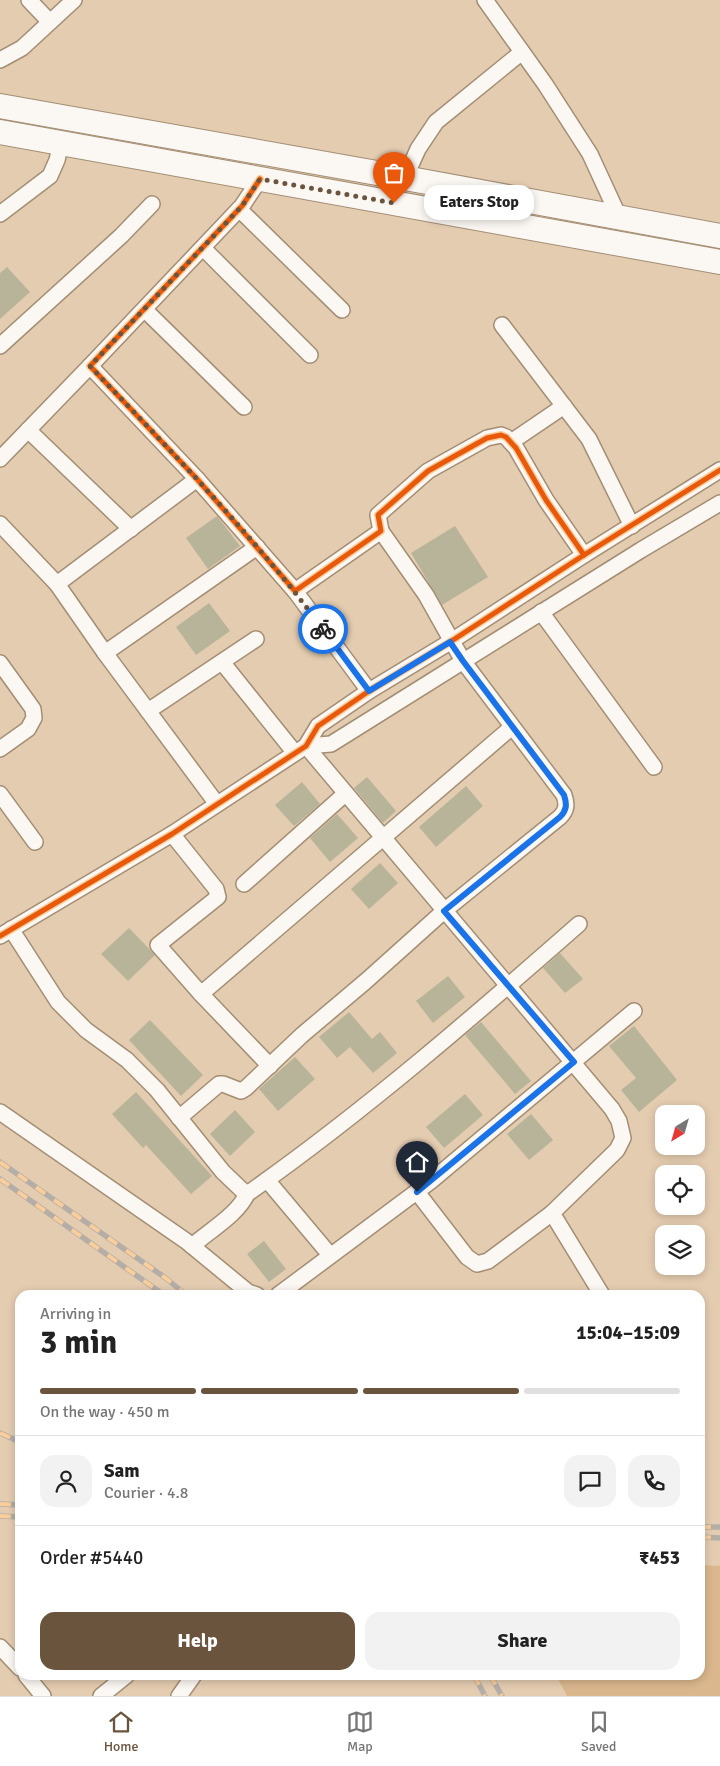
<!DOCTYPE html>
<meta charset="utf-8">
<style>
:root{--surface:#fff;--page:#f2f2f2;--text:#222;--muted:#767676;--line:#e0e0e0;--accent:#6a543e}
body{margin:0;font-family:Signika,sans-serif;background:var(--page);color:var(--text);height:100vh;display:flex;flex-direction:column;font-size:19px;white-space:nowrap}
*{box-sizing:border-box;margin:0}
p{font-size:16px;color:var(--muted)}
.icon{flex:none;width:28px;height:28px;fill:none;stroke:currentColor;stroke-width:2;stroke-linecap:round;stroke-linejoin:round}
.map{position:relative;flex:1;overflow:hidden}
.panel{position:absolute;left:15px;top:1290px;width:690px;height:390px;display:flex;flex-direction:column;background:var(--surface);border-radius:15px;box-shadow:0 2px 8px #0003}
.panel>*{flex:none}
.needle{width:32px;rotate:217deg}
.fabs{position:absolute;left:655px;top:1105px;display:grid;gap:10px}
.fabs a{display:grid;place-items:center;width:50px;height:50px;border-radius:10px;background:var(--surface);box-shadow:0 2px 8px #0003;font-size:25px}
.pin{position:absolute;display:grid;place-items:center;width:42px;height:42px;color:#fff;margin:-51px -21px;border-radius:50% 50% 50% 0;rotate:-45deg;box-shadow:0 0 5px #0007}
.pin .icon{rotate:45deg}
.courier{position:absolute;display:grid;place-items:center;width:50px;height:50px;margin:-25px;border:4px solid #1a73e8;border-radius:50%;background:#fff;color:#222;box-shadow:0 1px 6px #0007}
.bubble{position:absolute;height:35px;border-radius:15px;background:var(--surface);box-shadow:0 2px 8px #0003;font-size:16px;font-weight:700;line-height:35px;text-align:center}
.summary em{font-style:normal;font-weight:700}
.summary div{display:flex;flex-direction:column-reverse}
.summary{display:flex;align-items:center;justify-content:space-between;height:85px;padding:0 25px}
h1{font-size:32px;font-weight:700;line-height:38px}
.bar{display:grid;grid-template-columns:repeat(4,1fr);gap:8px 5px;align-content:center;height:60px;padding:0 25px}
.bar i{height:6px;border-radius:4px;background:var(--line)}
.bar .active{background:var(--accent)}
.bar p{grid-column:span 4}
.line{display:flex;align-items:center;gap:12px;padding:0 25px;border-top:1px solid var(--line)}
.line div{flex:1}
.round{display:grid;place-items:center;flex:none;width:52px;height:52px;border-radius:15px;background:var(--page)}
.cta{display:flex;gap:10px;margin-top:auto;padding:10px 25px}
.cta a{flex:1;height:58px;border-radius:15px;background:var(--accent);color:#fff;font-size:20px;font-weight:700;line-height:58px;text-align:center}
.cta a+a{background:var(--page);color:var(--text)}
.menu{display:flex;justify-content:space-around;align-items:center;height:70px;border-top:1px solid var(--line);background:var(--surface);font-size:14px;color:var(--muted)}
.menu a{display:grid;justify-items:center;gap:2px}
.menu .active{color:var(--accent)}
.map>svg:first-child{display:block}
</style>
<div class="map">
<svg width="720" height="1696" viewBox="0 0 720 1696">
<rect width="100%" height="100%" fill="#e4ccb0"/>
<path fill="#dab78d" d="M700,1565L720,1566V1696H567L556,1675H700Z"/>
<g fill="#b8b49a">
<path d="M7,267L30,292L0,319V273Z"/>
<path d="M217,516L240,546L208,569L186,538Z"/>
<path d="M455,526L488,577L442,605L411,553Z"/>
<path d="M209,603L230,631L196,655L176,627Z"/>
<path d="M367,777L396,811L383,823L354,788Z"/>
<path d="M302,782L320,804L294,826L275,805Z"/>
<path d="M466,786L483,806L436,847L419,827Z"/>
<path d="M337,814L358,838L330,862L310,838Z"/>
<path d="M380,863L398,883L369,909L351,889Z"/>
<path d="M129,928L155,955L128,981L101,954Z"/>
<path d="M560,953L583,979L565,993L543,968Z"/>
<path d="M448,976L465,997L433,1023L416,1001Z"/>
<path d="M349,1012L372,1039L380,1032L397,1053L373,1073L350,1047L337,1058L319,1037Z"/>
<path d="M150,1020L203,1075L181,1096L129,1040Z"/>
<path d="M481,1022L531,1081L515,1094L465,1035Z"/>
<path d="M634,1026L677,1080L639,1112L621,1090L636,1078L609,1046Z"/>
<path d="M295,1057L315,1079L278,1111L259,1089Z"/>
<path d="M136,1092L212,1176L191,1194L146,1145L143,1148L112,1114Z"/>
<path d="M465,1094L483,1115L444,1148L426,1127Z"/>
<path d="M235,1110L255,1132L230,1156L210,1134Z"/>
<path d="M531,1114L553,1140L529,1160L507,1134Z"/>
<path d="M264,1241L286,1269L269,1282L247,1254Z"/>
</g>
<g fill="none" stroke-linecap="round" stroke-linejoin="round">
<defs>
<g id="minor">
<path d="M29,0L50,22"/>
<path d="M485,0L545,84L590,154L619,217"/>
<path d="M0,60L22,48L74,0"/>
<path d="M405,178L418,149L436,122L522,52"/>
<path d="M260,179L242,206L90,366L197,479L295,591L381,531L378,515L428,471L487,438L501,435L506,437L516,448L546,500L584,555"/>
<path d="M239,209L342,310"/>
<path d="M0,214L50,176L57,160L61,143"/>
<path d="M203,248L310,355"/>
<path d="M145,310L244,407"/>
<path d="M502,325L589,439L632,526"/>
<path d="M0,346L121,236L152,204"/>
<path d="M28,430L131,529"/>
<path d="M511,442L564,406"/>
<path d="M0,459L90,366"/>
<path d="M0,524L57,584L105,653L217,804"/>
<path d="M57,584L197,479"/>
<path d="M295,591L369,691"/>
<path d="M541,612L654,767"/>
<path d="M105,653L257,547"/>
<path d="M222,662L295,753"/>
<path d="M0,663L33,709L34,718L28,729L0,749"/>
<path d="M148,711L256,639"/>
<path d="M306,746L612,1109L619,1121L623,1138L617,1150L552,1213L602,1295"/>
<path d="M306,746L331,744L641,550L720,503"/>
<path d="M0,794L35,842"/>
<path d="M172,834L216,889L218,897L158,945L201,994L270,1066"/>
<path d="M244,884L345,794"/>
<path d="M11,929L58,1002L86,1030L127,1060L157,1090L223,1172L244,1192H250C366,1110 473,1017 579,924"/>
<path d="M0,936L172,834L306,746L318,726L369,691L450,642L584,555L720,470"/>
<path d="M201,994L512,727"/>
<path d="M0,1112L186,1241L248,1292L257,1295"/>
<path d="M179,1118L219,1084H223L241,1091L246,1088L302,1035L366,981L444,911L560,817C567,810 567,804 564,795L463,661L426,595L381,531"/>
<path d="M267,1180L330,1255"/>
<path d="M417,1192L467,1257L477,1264L488,1261L552,1213"/>
<path d="M192,1246C210,1230 238,1215 248,1192"/>
<path d="M278,1295L431,1181L634,1011"/>
<path d="M0,1647L20,1668"/>
<path d="M26,1675L43,1696"/>
<path d="M101,1696L127,1675"/>
<path d="M179,1696L194,1675"/>
</g>
<g id="primary">
<path d="M0,106L405,178L720,236"/>
<path d="M0,132L720,262"/>
</g>
</defs>
<use href="#minor" stroke="#a38e74" stroke-width="18"/>
<use href="#primary" stroke="#a38e74" stroke-width="26"/>
<use href="#minor" stroke="#fbf7f3" stroke-width="15"/>
<use href="#primary" stroke="#fbf7f3" stroke-width="24"/>
<defs>
<g id="rail">
<path d="M0,1162L167,1279L186,1295"/>
<path d="M0,1179L164,1295"/>
<path d="M0,1433L20,1442"/>
<path d="M0,1504L20,1505"/>
<path d="M0,1516L20,1517"/>
<path d="M700,1527H720"/>
<path d="M700,1537L720,1538"/>
<path d="M474,1675L485,1696"/>
<path d="M490,1675L502,1696"/>
</g>
</defs>
<use href="#rail" stroke="#b4aea7" stroke-width="5.5"/>
<use href="#rail" stroke="#facd9a" stroke-width="4" stroke-dasharray="11" stroke-linecap="butt"/>
<defs>
<g id="cycleway">
<path d="M260,179L242,206L90,366L197,479L295,591L381,531L378,515L428,471L487,438L501,435L506,437L516,448L546,500L584,555"/>
<path d="M0,936L172,834L306,746L318,726L369,691L450,642L584,555L720,470"/>
</g>
</defs>
<use href="#cycleway" stroke="#facd9a" stroke-width="8"/>
<use href="#cycleway" stroke="#e8590c" stroke-width="5"/>
</g>
<g fill="none" stroke-linecap="round" stroke-linejoin="round">
<path stroke="#6a543e" stroke-width="5" stroke-dasharray="0 9" d="M323,629C253,535 171,451 90,366L242,206L260,179L394,203"/>
<path stroke="#1a73e8" stroke-width="6" d="M323,629L369,691L450,642L463,661L564,795C567,804 567,810 560,817L444,911L574,1062L417,1192"/>
</g>
</svg>
<div class="fabs">
<a><svg class="needle" viewBox="-14 -14 28 28"><path d="M0-13l5 13h-10z" fill="#e53935"/><path d="M0 13l5-13h-10z" fill="#767676"/></svg></a>
<a><svg class="icon" aria-label="locate" viewBox="0 0 24 24"><circle cx="12" cy="12" r="6"/><path d="M12 2v4M12 18v4M2 12h4M18 12h4"/></svg></a>
<a><svg class="icon" aria-label="layers" viewBox="0 0 24 24"><path d="M12 4l9 5-9 5-9-5zM3 14l9 5 9-5"/></svg></a>
</div>
<div class="pin" style="left:394px;top:203px;background:#ea580c"><svg class="icon" aria-label="bag" viewBox="0 0 24 24"><path d="M5 8h14l-1 12H6zM9 8a3 3 0 0 1 6 0"/></svg></div>
<div class="pin" style="left:417px;top:1192px;background:#1f2937"><svg class="icon" aria-label="home" viewBox="0 0 24 24"><path d="M3 11l9-7 9 7M6 9v11h12V9"/></svg></div>
<div class="courier" style="left:323px;top:629px"><svg class="icon" aria-label="bike" viewBox="0 0 24 24"><circle cx="6" cy="16" r="4"/><circle cx="18" cy="16" r="4"/><path d="M6 16l4-8h5l3 8M10 8l3 8H6M13 5h3"/></svg></div>
<div class="bubble" style="left:424px;top:185px;width:110px">Eaters Stop</div>
<section class="panel">
<div class="summary"><div><h1>3 min</h1><p>Arriving in</p></div><em>15:04–15:09</em></div>
<div class="bar"><i class="active"></i><i class="active"></i><i class="active"></i><i></i><p>On the way · 450 m</p></div>
<div class="line" style="height:90px"><a class="round"><svg class="icon" aria-label="person" viewBox="0 0 24 24"><circle cx="12" cy="8" r="4"/><path d="M4 21q1-7 8-7t8 7"/></svg></a><div><b>Sam</b><p>Courier · 4.8</p></div><a class="round"><svg class="icon" aria-label="chat" viewBox="0 0 24 24"><path d="M4 5h16v11H9l-5 4z"/></svg></a><a class="round"><svg class="icon" aria-label="phone" viewBox="0 0 24 24"><path d="M5 4h4l2 5-3 2q2 4 5 5l2-3 5 2v4C11 20 4 13 5 4z"/></svg></a></div>
<div class="line" style="height:65px"><div>Order #5440</div><b>₹453</b></div>
<div class="cta"><a>Help</a><a>Share</a></div>
</section>
</div>
<nav class="menu">
<a class="active"><svg class="icon" aria-label="home" viewBox="0 0 24 24"><path d="M3 11l9-7 9 7M6 9v11h12V9"/></svg>Home</a>
<a><svg class="icon" aria-label="map" viewBox="0 0 24 24"><path d="M3 6l6-2 6 2 6-2v14l-6 2-6-2-6 2zM9 4v14M15 6v14"/></svg>Map</a>
<a><svg class="icon" aria-label="saved" viewBox="0 0 24 24"><path d="M7 4h10v16l-5-4-5 4z"/></svg>Saved</a>
</nav>
